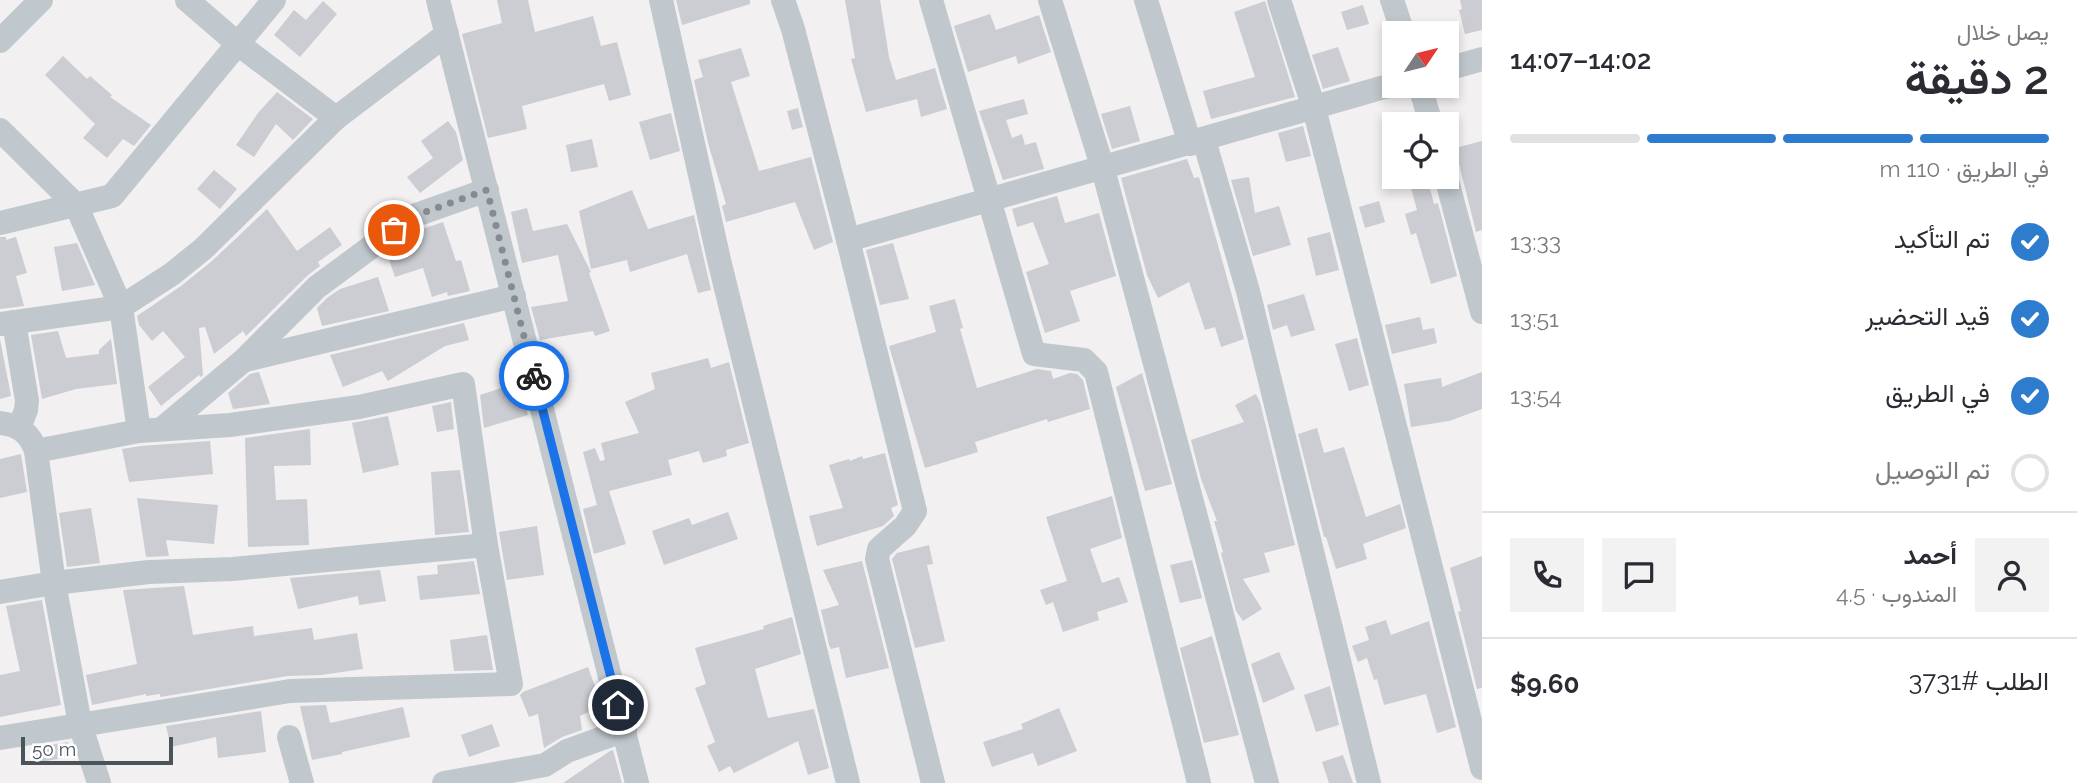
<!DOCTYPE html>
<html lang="ar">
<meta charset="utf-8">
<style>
:root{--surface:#fff;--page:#f2f2f3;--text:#2b2b33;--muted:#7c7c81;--line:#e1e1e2;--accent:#2e7cce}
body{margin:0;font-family:Raleway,Vazirmatn,sans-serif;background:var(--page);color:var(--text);direction:rtl;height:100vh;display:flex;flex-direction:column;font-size:26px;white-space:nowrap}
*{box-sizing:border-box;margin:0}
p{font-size:23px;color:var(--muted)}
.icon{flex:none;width:38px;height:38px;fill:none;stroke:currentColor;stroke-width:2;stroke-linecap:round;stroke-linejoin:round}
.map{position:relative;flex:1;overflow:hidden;direction:ltr}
.side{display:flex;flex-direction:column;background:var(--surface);width:595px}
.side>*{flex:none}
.needle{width:46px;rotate:55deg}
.fabs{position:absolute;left:1382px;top:21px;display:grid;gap:14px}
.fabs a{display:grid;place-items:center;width:77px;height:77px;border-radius:0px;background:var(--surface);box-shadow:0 4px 10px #0003;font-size:35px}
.scale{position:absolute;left:21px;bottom:18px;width:152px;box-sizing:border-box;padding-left:7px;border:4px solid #4a545b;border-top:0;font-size:19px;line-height:24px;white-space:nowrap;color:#4a545b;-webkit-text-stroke:5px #fff;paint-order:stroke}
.pin{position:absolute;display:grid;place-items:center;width:60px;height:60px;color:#fff;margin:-30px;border:4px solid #fff;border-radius:50%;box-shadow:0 2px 7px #0007}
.courier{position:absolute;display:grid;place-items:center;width:70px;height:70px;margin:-35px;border:5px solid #1a73e8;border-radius:50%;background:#fff;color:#222;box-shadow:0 2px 9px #0007}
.head em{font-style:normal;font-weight:600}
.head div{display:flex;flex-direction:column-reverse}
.head{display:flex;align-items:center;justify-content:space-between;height:119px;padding:0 28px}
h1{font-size:46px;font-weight:600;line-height:52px}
.bar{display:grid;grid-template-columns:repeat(4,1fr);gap:10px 7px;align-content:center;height:84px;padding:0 28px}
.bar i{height:9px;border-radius:5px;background:var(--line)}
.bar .current{background:var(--accent)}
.bar p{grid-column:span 4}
.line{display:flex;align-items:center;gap:18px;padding:0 28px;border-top:2px solid var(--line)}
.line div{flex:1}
.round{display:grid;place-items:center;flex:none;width:74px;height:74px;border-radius:0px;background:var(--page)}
ol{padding:0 28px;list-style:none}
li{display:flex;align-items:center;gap:21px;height:77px}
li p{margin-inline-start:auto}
li .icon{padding:7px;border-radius:50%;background:var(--accent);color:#fff;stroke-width:4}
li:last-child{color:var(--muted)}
li i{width:38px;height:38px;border:4px solid var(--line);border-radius:50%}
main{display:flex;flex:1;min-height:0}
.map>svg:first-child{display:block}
</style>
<main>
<section class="side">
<div class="head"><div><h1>2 دقيقة</h1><p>يصل خلال</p></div><em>14:02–14:07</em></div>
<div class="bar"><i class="current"></i><i class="current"></i><i class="current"></i><i></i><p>في الطريق · 110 m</p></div>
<ol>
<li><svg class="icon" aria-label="check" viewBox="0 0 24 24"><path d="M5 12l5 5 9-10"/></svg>تم التأكيد<p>13:33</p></li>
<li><svg class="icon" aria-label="check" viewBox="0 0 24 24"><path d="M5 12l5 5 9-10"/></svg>قيد التحضير<p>13:51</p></li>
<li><svg class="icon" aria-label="check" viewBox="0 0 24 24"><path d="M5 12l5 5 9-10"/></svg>في الطريق<p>13:54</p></li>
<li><i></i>تم التوصيل</li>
</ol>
<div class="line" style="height:126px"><a class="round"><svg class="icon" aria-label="person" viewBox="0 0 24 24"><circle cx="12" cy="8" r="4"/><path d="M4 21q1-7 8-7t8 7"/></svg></a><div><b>أحمد</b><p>المندوب · 4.5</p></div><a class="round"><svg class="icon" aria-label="chat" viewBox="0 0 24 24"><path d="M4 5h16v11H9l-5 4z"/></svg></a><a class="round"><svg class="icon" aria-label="phone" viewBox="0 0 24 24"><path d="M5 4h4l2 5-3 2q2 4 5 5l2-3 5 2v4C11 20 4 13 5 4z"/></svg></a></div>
<div class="line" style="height:91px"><div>الطلب #3731</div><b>$9.60</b></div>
</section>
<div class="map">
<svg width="1482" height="783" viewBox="0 0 1482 783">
<rect width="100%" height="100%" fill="#f2f0f0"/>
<g fill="#cbcdd2">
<path d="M497,0H528L535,32L593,16L601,46L617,42L631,95L609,101L604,84L522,106L527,129L488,138L462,34L502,23Z"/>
<path d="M676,0H750V4L682,25Z"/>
<path d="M845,0H880L889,57L896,80L935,68L947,109L921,117L917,99L866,112L851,59L855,58Z"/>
<path d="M1460,0H1482V30L1465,34L1459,10L1462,9Z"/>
<path d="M323,1L337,14L300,57L274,35L294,10L306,20Z"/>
<path d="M1265,1L1295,97L1211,119L1203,91L1255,77L1234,12Z"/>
<path d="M1363,5L1369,24L1347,30L1341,12Z"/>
<path d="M990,14L996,30L1039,15L1051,52L1018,64L1016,56L968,72L954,26Z"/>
<path d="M1338,47L1350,81L1323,89L1312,55Z"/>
<path d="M741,48L750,76L731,82L759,171L811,157L833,242L814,250L795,202L726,222L722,206L726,204L708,143L694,80L703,77L698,60Z"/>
<path d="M63,56L87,79L90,76L112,95L110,97L151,125L134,146L123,139L107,158L83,138L95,124L45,75Z"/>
<path d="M277,92L313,119L293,140L276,124L254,157L236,145L258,113Z"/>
<path d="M1024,99L1028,114L1006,120L1012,138L1022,134L1025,145L1036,142L1044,169L1003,180L979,111Z"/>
<path d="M1130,106L1140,141L1112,149L1101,114Z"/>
<path d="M798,108L803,127L792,130L787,111Z"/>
<path d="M671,113L680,151L650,160L639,122Z"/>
<path d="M448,121L456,132L463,160L420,193L407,177L433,158L421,141Z"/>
<path d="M1303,126L1311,156L1286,162L1278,133Z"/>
<path d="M592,139L598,167L571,172L566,145Z"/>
<path d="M1482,141V230L1476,232L1455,148Z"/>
<path d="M1187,159L1194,178L1199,177L1244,339L1221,347L1215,327L1205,330L1189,282L1158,298L1147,275L1121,178Z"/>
<path d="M214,170L237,189L220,209L197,189Z"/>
<path d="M1249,177L1255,213L1279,206L1291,245L1253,256L1231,180Z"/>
<path d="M1408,177H1427L1434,204L1438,203L1457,276L1431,284L1416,233L1411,235L1405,214L1417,210Z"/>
<path d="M632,190L648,229L694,215L711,290L698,293L687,254L630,272L627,260L591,269L579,211Z"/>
<path d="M1057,196L1065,223L1099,213L1116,276L1070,291L1080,321L1045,333L1026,272L1049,264L1033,222L1017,227L1012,209Z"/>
<path d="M1379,201L1385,222L1365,228L1359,207Z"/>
<path d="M527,208L533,231L567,224L591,272L589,273L610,331L595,336L593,331L540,340L531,307L568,301L558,255L522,263L511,212Z"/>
<path d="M267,209L297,251L330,227L342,245L318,262L320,266L307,276L246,336L243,331L214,354L205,327L199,328L203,375L201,377L199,375L161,406L148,387L185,357L163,331L152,341L139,325L137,316L181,286L212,261Z"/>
<path d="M443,222L456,261L461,260L470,291L448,296L447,292L432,297L423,268L395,277L387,254L400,244L412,240L411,236L419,230Z"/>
<path d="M1330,232L1339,270L1316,276L1307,238Z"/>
<path d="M0,237H6V240L16,237L27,273L16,276L24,306L0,309Z"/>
<path d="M77,243L95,285L62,291L54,247Z"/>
<path d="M893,243L909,299L880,305L866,250Z"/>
<path d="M378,277L389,311L322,326L317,308L327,298L340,289Z"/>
<path d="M1304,294L1315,330L1291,337L1287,325L1273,330L1267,305Z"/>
<path d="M955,299L963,328L960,329L977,388L1037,369L1051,371L1053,379L1070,373L1077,374L1083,380L1090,409L1048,422L1047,419L975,442L978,452L925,468L889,346L936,332L929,306Z"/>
<path d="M1420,317L1423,330L1434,328L1437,343L1392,354L1385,325Z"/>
<path d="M464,323L469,340L445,346L388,381L382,371L343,387L330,355Z"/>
<path d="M58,331L66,358L99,354V350L111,339L117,384L76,389L42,399L31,335Z"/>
<path d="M1357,338L1369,385L1349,391L1335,344Z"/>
<path d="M0,339L11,396L0,399Z"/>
<path d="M708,358L711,368L729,362L749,443L726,450L727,456L703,463L699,451L668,460L672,475L609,491L626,544L594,554L583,509L597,505L583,452L595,448L600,461L605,460L601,443L639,433L625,402L655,389L651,373Z"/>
<path d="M259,372L270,404L233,409L228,393L250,374Z"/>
<path d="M1482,372V409L1449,421L1411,427L1404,384L1441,378L1442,387Z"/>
<path d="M1142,373L1172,484L1145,491L1116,387Z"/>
<path d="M520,382L528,415L484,428L480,395Z"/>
<path d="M1256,394L1260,402L1295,545L1264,553L1270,572L1243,579L1262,609L1243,621L1236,611L1221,553L1223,552L1214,521H1217L1201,479L1191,440L1244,422L1235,405Z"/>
<path d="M451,402L454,429L437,432L432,406Z"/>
<path d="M388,416L399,465L363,473L352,423Z"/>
<path d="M1317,428L1324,453L1344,447L1366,517L1400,504L1406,528L1363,544L1367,559L1336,569L1326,537H1324L1298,434Z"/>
<path d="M310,429L311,465L274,466L276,500L307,499L309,545L248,547L245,438Z"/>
<path d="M210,441L213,474L129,482L122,449L141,446Z"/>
<path d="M885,453L898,505L891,508L894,516L883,526L817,546L809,516L843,508L829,465L849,459L850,461L862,456L863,459Z"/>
<path d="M21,454L27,492L0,498V459Z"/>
<path d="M460,470L469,532L435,535L431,472Z"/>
<path d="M1112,496L1122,538L1090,549L1102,583L1119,577L1128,602L1097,612L1099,620L1063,632L1053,602L1046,605L1040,590L1067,581L1046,517Z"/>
<path d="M137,498L218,505L214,544L166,540L169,556L146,557Z"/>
<path d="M91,508L100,563L67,567L59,513Z"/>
<path d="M728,512L738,539L664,565L652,531L689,518L692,525Z"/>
<path d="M537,526L544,575L507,580L499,532Z"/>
<path d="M929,545L933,564L927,565L945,641L915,648L892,559L897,553Z"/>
<path d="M1482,556V688L1477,689L1458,612L1461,611L1450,568Z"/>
<path d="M1192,560L1202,598L1180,603L1170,565Z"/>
<path d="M474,561L480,594L420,600L417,576L438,574L437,565Z"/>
<path d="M862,561L889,668L846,678L839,647L831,649L829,645L821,610L839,605L823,570Z"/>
<path d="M380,570L386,601L359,605L358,596L298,609L290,578Z"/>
<path d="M184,586L193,635L253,626L254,636L312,628L314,640L357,633L363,669L321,675L288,676L160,697V694L146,696V694L92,705L86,675L137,664L123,590Z"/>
<path d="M42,600L61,705L0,717V675L20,671L6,606Z"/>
<path d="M792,617L801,654L755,669L768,718L814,709L829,768L808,775L798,741L734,773L730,766L719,772L707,746L715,742L695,688L706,684L695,648L764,629L763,626Z"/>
<path d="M1386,620L1391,635L1429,621L1456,727L1437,733L1426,694L1384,705L1377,679L1374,680L1367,658L1358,662L1352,646L1369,640L1365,627Z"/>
<path d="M487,635L493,670L454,671L450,640Z"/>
<path d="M1212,636L1239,735L1204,743L1180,648Z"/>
<path d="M1279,652L1295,689L1263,703L1251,664Z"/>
<path d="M588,667L602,706L580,716L582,730L562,737L544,748L538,714L529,717L520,695L523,692Z"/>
<path d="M1330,686L1339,725L1316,732L1304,695Z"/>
<path d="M326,705L330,723L403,707L410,737L342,752V754L312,760L300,706Z"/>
<path d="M1059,708L1077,751L1038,766L1033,753L992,767L983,742L1023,729L1021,724Z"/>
<path d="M261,711L266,752L218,758L216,737L171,747L166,726Z"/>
<path d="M492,724L500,746L469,757L461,735Z"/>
<path d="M68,742L70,757L34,763L31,748Z"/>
<path d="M613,750L622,783H563L610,751Z"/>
<path d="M1343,755L1353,783H1329L1322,762Z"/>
</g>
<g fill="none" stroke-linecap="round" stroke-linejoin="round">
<g stroke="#c0c8cd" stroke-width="24">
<path d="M187,0L238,44L336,118"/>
<path d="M438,0L637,783"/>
<path d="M661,0L719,260L848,783"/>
<path d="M783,0L793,29L848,240L915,511L905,526L879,549L877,559L933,783"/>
<path d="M931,0L1034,354L1084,360L1096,372L1199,783"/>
<path d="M1050,0L1103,169L1267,783"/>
<path d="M1146,0L1190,144"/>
<path d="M1279,0L1314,108L1482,768"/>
<path d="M1392,0L1403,33"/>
<path d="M0,41L41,0"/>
<path d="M1447,69L1482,59"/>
<path d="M1420,86L1431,124"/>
<path d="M0,130L76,205L121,307L139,431L36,451"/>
<path d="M1204,140L1248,291L1369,783"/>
<path d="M1446,177L1482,312"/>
<path d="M0,223L112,196L274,0"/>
<path d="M848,240L1395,84"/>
<path d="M14,322L27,401L26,410L19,428"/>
<path d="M0,324L121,307L172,274L203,249L336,118L447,34"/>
<path d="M245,360L514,296"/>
<path d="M0,423C19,425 30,433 36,451L54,583L80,724L99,783"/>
<path d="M163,428L244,360L317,287L413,216L487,190"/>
<path d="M0,592L54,583L149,572L233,569L486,545"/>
<path d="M289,737L302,783"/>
<path d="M0,738L290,691L511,684L486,545L463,384L359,407L230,425L139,431"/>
<path d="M444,783L545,765L567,751L625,730"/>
</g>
</g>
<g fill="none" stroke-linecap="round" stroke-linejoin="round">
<path stroke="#858b8f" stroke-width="7" stroke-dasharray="0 12.6" d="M394,230L414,216L487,190L534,376"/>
<path stroke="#1a73e8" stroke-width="9" d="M534,376L618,705"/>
</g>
</svg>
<div class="fabs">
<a><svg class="needle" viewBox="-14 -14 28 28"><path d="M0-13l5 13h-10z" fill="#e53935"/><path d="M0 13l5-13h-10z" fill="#7c7c81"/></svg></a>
<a><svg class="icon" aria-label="locate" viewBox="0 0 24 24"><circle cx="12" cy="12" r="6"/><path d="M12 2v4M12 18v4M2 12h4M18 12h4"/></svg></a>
</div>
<div class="scale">50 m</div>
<div class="pin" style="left:394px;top:230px;background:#ea580c"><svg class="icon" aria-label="bag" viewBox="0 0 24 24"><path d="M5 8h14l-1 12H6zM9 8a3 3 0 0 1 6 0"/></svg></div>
<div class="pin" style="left:618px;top:705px;background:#1f2937"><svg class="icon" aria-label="home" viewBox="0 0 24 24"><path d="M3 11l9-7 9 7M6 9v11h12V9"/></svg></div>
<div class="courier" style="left:534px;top:376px"><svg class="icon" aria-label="bike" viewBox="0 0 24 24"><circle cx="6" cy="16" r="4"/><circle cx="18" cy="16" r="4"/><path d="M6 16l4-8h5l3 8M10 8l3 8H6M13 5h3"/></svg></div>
</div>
</main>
